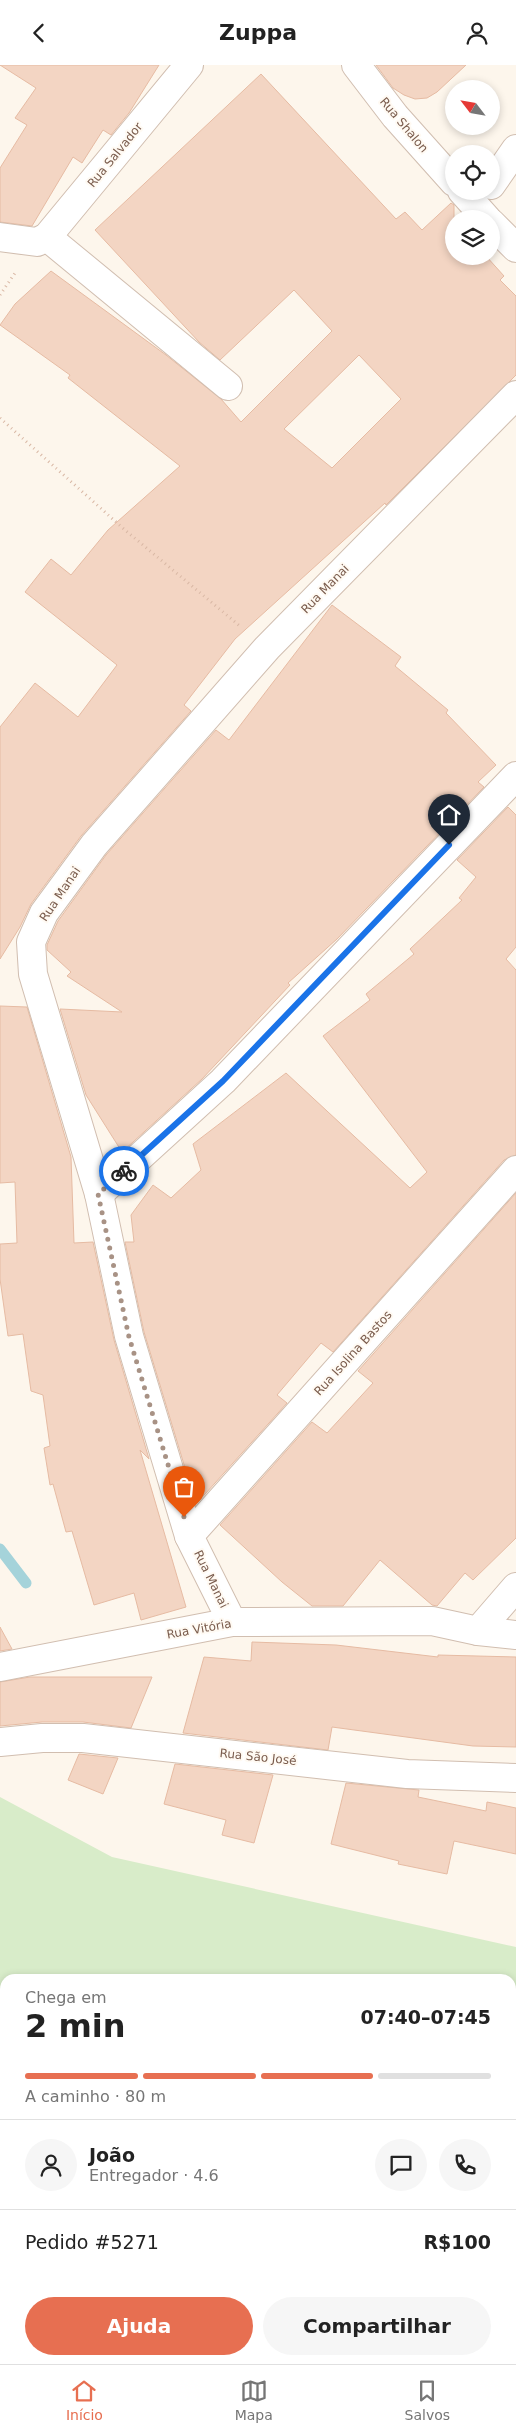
<!DOCTYPE html>
<html lang="pt">
<meta charset="utf-8">
<style>
:root{--surface:#fff;--page:#f6f6f6;--text:#222;--muted:#767676;--line:#e0e0e0;--accent:#e76f51}
body{margin:0;font-family:"DejaVu Sans",sans-serif;background:var(--page);color:var(--text);height:100vh;display:flex;flex-direction:column;font-size:19px;white-space:nowrap}
*{box-sizing:border-box;margin:0}
p{font-size:16px;color:var(--muted)}
.icon{flex:none;width:28px;height:28px;fill:none;stroke:currentColor;stroke-width:2;stroke-linecap:round;stroke-linejoin:round}
.map{position:relative;flex:1;overflow:hidden}
.sheet{position:absolute;left:0px;top:1909px;width:516px;height:391px;display:flex;flex-direction:column;background:var(--surface);border-radius:15px 15px 0 0;box-shadow:0 2px 8px #0003}
.sheet>*{flex:none}
.needle{width:32px;rotate:301deg}
.controls{position:absolute;left:445px;top:15px;display:grid;gap:10px}
.controls a{display:grid;place-items:center;width:55px;height:55px;border-radius:50%;background:var(--surface);box-shadow:0 2px 8px #0003;font-size:25px}
.pin{position:absolute;display:grid;place-items:center;width:42px;height:42px;color:#fff;margin:-51px -21px;border-radius:50% 50% 50% 0;rotate:-45deg;box-shadow:0 0 5px #0007}
.pin .icon{rotate:45deg}
.courier{position:absolute;display:grid;place-items:center;width:50px;height:50px;margin:-25px;border:4px solid #1a73e8;border-radius:50%;background:#fff;color:#222;box-shadow:0 1px 6px #0007}
.overview em{font-style:normal;font-weight:700}
.overview div{display:flex;flex-direction:column-reverse}
.overview{display:flex;align-items:center;justify-content:space-between;height:85px;padding:0 25px}
h1{font-size:32px;font-weight:700;line-height:38px}
.bar{display:grid;grid-template-columns:repeat(4,1fr);gap:8px 5px;align-content:center;height:60px;padding:0 25px}
.bar i{height:6px;border-radius:4px;background:var(--line)}
.bar .on{background:var(--accent)}
.bar p{grid-column:span 4}
.line{display:flex;align-items:center;gap:12px;padding:0 25px;border-top:1px solid var(--line)}
.line div{flex:1}
.round{display:grid;place-items:center;flex:none;width:52px;height:52px;border-radius:26px;background:var(--page)}
.cta{display:flex;gap:10px;margin-top:auto;padding:10px 25px}
.cta a{flex:1;height:58px;border-radius:30px;background:var(--accent);color:#fff;font-size:20px;font-weight:700;line-height:58px;text-align:center}
.cta a+a{background:var(--page);color:var(--text)}
header{display:flex;justify-content:space-between;align-items:center;height:65px;padding:0 25px;background:var(--surface);font-size:22px;font-weight:700}
.tab-bar{display:flex;justify-content:space-around;align-items:center;height:70px;border-top:1px solid var(--line);background:var(--surface);font-size:14px;color:var(--muted)}
.tab-bar a{display:grid;justify-items:center;gap:2px}
.tab-bar .on{color:var(--accent)}
.map>svg:first-child{display:block}
</style>
<header><svg class="icon" aria-label="back" viewBox="0 0 24 24"><path d="M15 5l-7 7 7 7"/></svg>Zuppa<svg class="icon" aria-label="person" viewBox="0 0 24 24"><circle cx="12" cy="8" r="4"/><path d="M4 21q1-7 8-7t8 7"/></svg></header>
<div class="map">
<svg width="516" height="2299" viewBox="0 0 516 2299">
<rect width="100%" height="100%" fill="#fdf6ec"/>
<path fill="#d8ecc9" d="M0,1732L112,1792L516,1882V2299H0V2277L5,2265V2295H511V1914H5V2148L0,2146Z"/>
<g fill="none" stroke-linecap="round" stroke-linejoin="round">
<path stroke="#a5d3da" stroke-width="11" d="M0,1484L26,1518"/>
</g>
<g fill="#f3d5c3" stroke="#e6bba3" fill-rule="evenodd">
<path d="M0,0H159L129,48L111,70L103,65L82,98L73,92L32,161L0,157V103L27,60L15,53L36,23Z"/>
<path d="M376,0H466L437,27L427,33L415,34L404,30L393,23Z"/>
<path d="M261,9L396,154L405,147L422,165L451,138L454,140V191H486L504,211L500,215L516,231V310L386,440L385,438L235,574L184,640L191,646L81,771L31,839L20,862L0,894V662L35,618L78,652L117,600L25,527L51,494L71,510L108,465L180,401L68,313L70,310L0,260L15,239L51,206L166,290L221,334L241,357L332,266L294,225L220,295L199,277L95,165ZM359,290L401,334L332,403L284,364Z"/>
<path d="M332,540L401,592L395,601L448,645L446,648L496,700L478,717L484,722L337,874L288,918L290,920L202,1014L122,1087L86,1030L60,944L122,947L67,911L71,907L47,885V880L58,856L106,790L216,665L229,675Z"/>
<path d="M508,742L516,750V882L506,894L516,905V1090L504,1095L333,1287L321,1278L277,1330L287,1338L197,1438L195,1436L144,1267L125,1177H134L131,1150L153,1120L171,1133L201,1105L193,1079L286,1008L410,1123L427,1107L323,971L370,935L366,929L414,889L410,884L462,835L459,833L476,812L457,795Z"/>
<path d="M0,941L27,942L71,1092L74,1178L93,1177L114,1275L149,1394L140,1385L186,1542L141,1555L134,1528L94,1540L72,1466L66,1467L53,1419L50,1420L44,1383L50,1381L43,1330L31,1326L23,1269L8,1271L0,1214V1179L17,1178L15,1117L0,1118Z"/>
<path d="M516,1128V1473L473,1515L465,1508L437,1541L432,1540L380,1495L343,1541H312L282,1517L220,1460L312,1357L327,1368L373,1318L358,1306Z"/>
<path d="M0,1562L12,1584L0,1586Z"/>
<path d="M252,1577L336,1580L438,1592V1590L516,1592V1682L473,1681L332,1662L328,1685L183,1668L204,1592L251,1596Z"/>
<path d="M30,1612H152L131,1663L83,1657H42L0,1661V1617Z"/>
<path d="M79,1689L118,1693L103,1729L68,1715Z"/>
<path d="M175,1699L273,1710L254,1778L222,1770L226,1755L164,1739Z"/>
<path d="M346,1718L419,1725L418,1732L486,1746L487,1737L516,1743V1789L454,1776L447,1809L398,1799L399,1796L331,1779Z"/>
</g>
<g fill="none" stroke-linecap="round" stroke-linejoin="round">
<defs>
<g id="minor">
<path d="M356,0L395,51L454,117"/>
<path d="M491,120L516,84"/>
<path d="M462,126L487,154"/>
<path d="M491,158L516,183"/>
<path d="M0,172L37,177L47,172L189,0"/>
<path d="M47,172L228,321"/>
<path d="M99,1129L223,1016L516,711"/>
<path d="M189,1471L516,1105"/>
<path d="M232,1557L189,1471L129,1271L99,1129L33,909L31,877L44,848L94,780L267,583L516,330"/>
<path d="M478,1566L516,1570"/>
<path d="M0,1602L232,1557L432,1556L478,1566L516,1522"/>
<path d="M0,1677L42,1673H83L407,1709L516,1713"/>
</g>
</defs>
<use href="#minor" stroke="#d1beb0" stroke-width="30"/>
<g stroke="#d9b8a5" stroke-width="3" stroke-dasharray="1 4" stroke-linecap="butt">
<path d="M0,230L15,208"/>
<path d="M0,353L125,465L241,562"/>
</g>
<use href="#minor" stroke="#fff" stroke-width="28"/>
</g>
<g fill="none" stroke-linecap="round" stroke-linejoin="round">
<path stroke="#a89285" stroke-width="5" stroke-dasharray="0 9" d="M124,1106L98,1129L129,1272L184,1452"/>
<path stroke="#1a73e8" stroke-width="6" d="M124,1106L223,1016L449,780"/>
</g>
<g text-anchor="middle" dominant-baseline="central" stroke-width="4" stroke-linejoin="round" paint-order="stroke">
<g font-size="12" fill="#7a5c4d" stroke="#fffaf3">
<text transform="translate(404 60) rotate(50)">Rua Shalon</text>
<text transform="translate(115 90) rotate(-51)">Rua Salvador</text>
<text transform="translate(325 524) rotate(-46)">Rua Manai</text>
<text transform="translate(60 829) rotate(-56)">Rua Manai</text>
<text transform="translate(353 1288) rotate(-48)">Rua Isolina Bastos</text>
<text transform="translate(211 1514) rotate(64)">Rua Manai</text>
<text transform="translate(199 1564) rotate(-10)">Rua Vitória</text>
<text transform="translate(258 1692) rotate(6)">Rua São José</text>
</g>
</g>
</svg>
<div class="controls">
<a><svg class="needle" viewBox="-14 -14 28 28"><path d="M0-13l5 13h-10z" fill="#e53935"/><path d="M0 13l5-13h-10z" fill="#767676"/></svg></a>
<a><svg class="icon" aria-label="locate" viewBox="0 0 24 24"><circle cx="12" cy="12" r="6"/><path d="M12 2v4M12 18v4M2 12h4M18 12h4"/></svg></a>
<a><svg class="icon" aria-label="layers" viewBox="0 0 24 24"><path d="M12 4l9 5-9 5-9-5zM3 14l9 5 9-5"/></svg></a>
</div>
<div class="pin" style="left:184px;top:1452px;background:#ea580c"><svg class="icon" aria-label="bag" viewBox="0 0 24 24"><path d="M5 8h14l-1 12H6zM9 8a3 3 0 0 1 6 0"/></svg></div>
<div class="pin" style="left:449px;top:780px;background:#1f2937"><svg class="icon" aria-label="home" viewBox="0 0 24 24"><path d="M3 11l9-7 9 7M6 9v11h12V9"/></svg></div>
<div class="courier" style="left:124px;top:1106px"><svg class="icon" aria-label="bike" viewBox="0 0 24 24"><circle cx="6" cy="16" r="4"/><circle cx="18" cy="16" r="4"/><path d="M6 16l4-8h5l3 8M10 8l3 8H6M13 5h3"/></svg></div>
<section class="sheet">
<div class="overview"><div><h1>2 min</h1><p>Chega em</p></div><em>07:40–07:45</em></div>
<div class="bar"><i class="on"></i><i class="on"></i><i class="on"></i><i></i><p>A caminho · 80 m</p></div>
<div class="line" style="height:90px"><a class="round"><svg class="icon" aria-label="person" viewBox="0 0 24 24"><circle cx="12" cy="8" r="4"/><path d="M4 21q1-7 8-7t8 7"/></svg></a><div><b>João</b><p>Entregador · 4.6</p></div><a class="round"><svg class="icon" aria-label="chat" viewBox="0 0 24 24"><path d="M4 5h16v11H9l-5 4z"/></svg></a><a class="round"><svg class="icon" aria-label="phone" viewBox="0 0 24 24"><path d="M5 4h4l2 5-3 2q2 4 5 5l2-3 5 2v4C11 20 4 13 5 4z"/></svg></a></div>
<div class="line" style="height:65px"><div>Pedido #5271</div><b>R$100</b></div>
<div class="cta"><a>Ajuda</a><a>Compartilhar</a></div>
</section>
</div>
<nav class="tab-bar">
<a class="on"><svg class="icon" aria-label="home" viewBox="0 0 24 24"><path d="M3 11l9-7 9 7M6 9v11h12V9"/></svg>Início</a>
<a><svg class="icon" aria-label="map" viewBox="0 0 24 24"><path d="M3 6l6-2 6 2 6-2v14l-6 2-6-2-6 2zM9 4v14M15 6v14"/></svg>Mapa</a>
<a><svg class="icon" aria-label="saved" viewBox="0 0 24 24"><path d="M7 4h10v16l-5-4-5 4z"/></svg>Salvos</a>
</nav>
